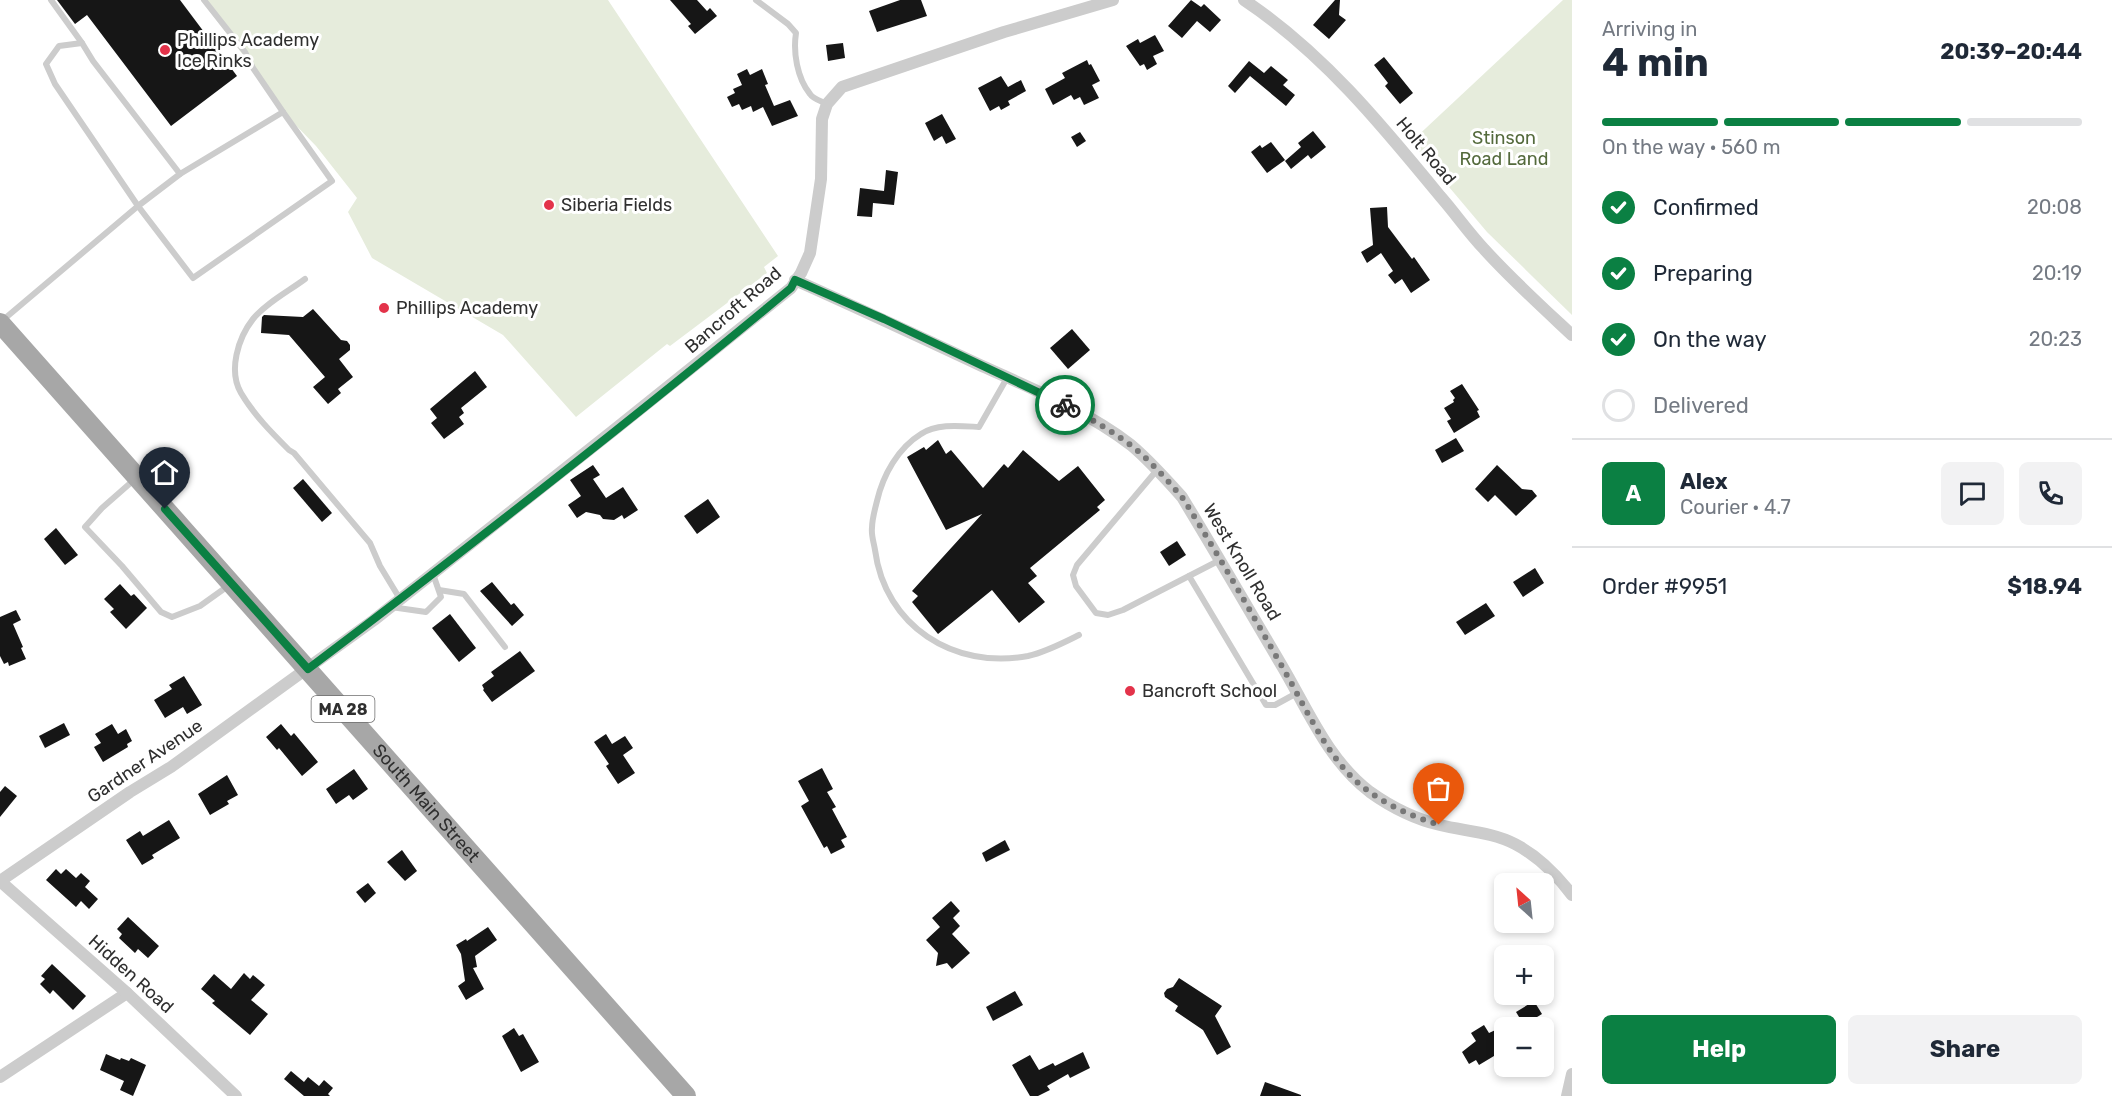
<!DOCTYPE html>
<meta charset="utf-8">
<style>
:root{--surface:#fff;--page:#f2f2f3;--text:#1f2937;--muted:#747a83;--line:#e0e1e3;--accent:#0b8043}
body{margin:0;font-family:Rubik,sans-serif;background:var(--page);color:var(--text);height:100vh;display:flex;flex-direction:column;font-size:22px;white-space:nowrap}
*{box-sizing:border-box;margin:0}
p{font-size:20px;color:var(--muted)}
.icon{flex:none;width:33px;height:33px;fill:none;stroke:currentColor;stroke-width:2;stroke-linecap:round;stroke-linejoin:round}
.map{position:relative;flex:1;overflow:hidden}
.panel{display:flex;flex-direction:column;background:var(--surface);width:540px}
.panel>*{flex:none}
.needle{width:39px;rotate:333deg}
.buttons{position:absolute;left:1494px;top:873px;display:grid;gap:12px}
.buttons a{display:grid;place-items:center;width:60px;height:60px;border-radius:9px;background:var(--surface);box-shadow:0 3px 9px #0003;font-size:30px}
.pin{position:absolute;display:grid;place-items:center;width:51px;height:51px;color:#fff;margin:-62px -26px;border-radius:50% 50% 50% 0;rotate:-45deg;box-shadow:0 0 6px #0007}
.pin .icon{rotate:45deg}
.courier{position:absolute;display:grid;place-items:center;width:60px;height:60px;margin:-30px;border:4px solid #0b8043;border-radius:50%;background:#fff;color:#222;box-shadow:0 2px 8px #0007}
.overview em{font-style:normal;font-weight:700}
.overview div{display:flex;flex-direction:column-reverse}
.overview{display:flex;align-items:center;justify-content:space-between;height:102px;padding:0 30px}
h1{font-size:39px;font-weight:700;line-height:45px}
.bar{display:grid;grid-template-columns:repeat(4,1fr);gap:9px 6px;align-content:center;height:72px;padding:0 30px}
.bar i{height:8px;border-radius:4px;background:var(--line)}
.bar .on{background:var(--accent)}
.bar p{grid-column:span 4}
.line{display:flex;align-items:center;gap:15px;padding:0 30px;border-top:2px solid var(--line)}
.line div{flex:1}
.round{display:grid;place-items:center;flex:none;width:63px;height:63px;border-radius:9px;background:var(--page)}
ol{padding:0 30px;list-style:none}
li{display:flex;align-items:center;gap:18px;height:66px}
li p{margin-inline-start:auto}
li .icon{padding:6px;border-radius:50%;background:var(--accent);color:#fff;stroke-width:4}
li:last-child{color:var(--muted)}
li i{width:33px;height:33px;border:3px solid var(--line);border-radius:50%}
.action{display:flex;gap:12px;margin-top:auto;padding:12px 30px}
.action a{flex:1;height:69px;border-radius:9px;background:var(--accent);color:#fff;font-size:24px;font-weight:700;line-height:69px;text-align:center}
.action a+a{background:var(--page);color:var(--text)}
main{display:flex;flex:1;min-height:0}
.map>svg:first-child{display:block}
</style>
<main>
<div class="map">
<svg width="1572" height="1096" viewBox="0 0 1572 1096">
<rect width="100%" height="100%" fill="#fff"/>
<g fill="#e6ecdc">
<path d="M201,0H608L778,256L764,267L767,273L670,346L667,344L576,417L503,335L372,258L348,212L357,198L316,146L283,112L253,68Z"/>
<path d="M1563,0H1572V315L1487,232L1411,142Z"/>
</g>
<g fill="#161616">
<path d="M57,0H180L237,76L171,126L87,15L75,24Z"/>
<path d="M670,0H697L707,11L710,8L717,16L695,34L688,26L691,24Z"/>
<path d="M900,0H921L927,16L877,32L869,11Z"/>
<path d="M1191,0L1201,7L1204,4L1221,20L1210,32L1197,21L1182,38L1168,26Z"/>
<path d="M1335,0H1340L1339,15L1346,20L1329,39L1313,25Z"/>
<path d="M1155,35L1164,51L1153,56L1157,64L1147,70L1144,64L1140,66L1126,46L1138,39L1140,43Z"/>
<path d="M843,43L845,58L828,61L826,45Z"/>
<path d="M1384,57L1413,93L1400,104L1385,86L1388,83L1374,65Z"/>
<path d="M1087,60L1089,65L1091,64L1100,81L1092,85L1099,98L1084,105L1080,97L1074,100L1071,95L1053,105L1045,89L1065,78L1062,73Z"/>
<path d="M1249,61L1264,73L1271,66L1288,80L1283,85L1295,95L1286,106L1250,76L1235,93L1228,86Z"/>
<path d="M747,69L750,75L762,69L768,84L765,85L774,106L790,100L798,116L772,126L763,107L753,112L751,106L742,110L739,104L732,107L727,97L735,93L733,89L742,85L737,74Z"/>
<path d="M1001,76L1008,87L1021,80L1026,91L1008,101L1010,105L1001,110L999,106L990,111L978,88Z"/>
<path d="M942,114L956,139L946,144L942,136L934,141L925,123Z"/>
<path d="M1313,131L1326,147L1311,159L1308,155L1291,169L1285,161L1301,147L1298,143Z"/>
<path d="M1080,132L1086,141L1077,147L1071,137Z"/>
<path d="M1271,142L1285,160L1267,173L1251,152L1260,145L1262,148Z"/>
<path d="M886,170L898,172L894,205L873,203L872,217L857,216L860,188L884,191Z"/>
<path d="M1387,207L1388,227L1412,259L1414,257L1430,280L1411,293L1402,279L1395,284L1388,275L1393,271L1381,253L1367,263L1361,252L1373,245L1370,208Z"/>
<path d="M313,309L341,340L347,341L350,345V350L339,359L353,377L338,389L341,393L328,404L313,387L325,377L289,335L261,333L262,317L264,315L303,317Z"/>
<path d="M1072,329L1090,350L1068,369L1050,348Z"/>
<path d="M475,371L487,387L461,408L464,413L459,417L464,424L444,439L431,423L437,418L430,409Z"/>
<path d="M1462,384L1479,410L1477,411L1480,417L1454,433L1447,421L1451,419L1444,408L1454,402L1453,400L1455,398L1450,391Z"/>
<path d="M1456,438L1464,451L1442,463L1435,450Z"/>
<path d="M938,440L946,454L951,450L983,488L1004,464L1008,468L1023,450L1059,481L1078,466L1105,500L1097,507L1100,510L1030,568L1037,576L1028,583L1045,602L1019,623L992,590L938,634L912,602L918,596L912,591L982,514L946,530L907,457L924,447L926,450Z"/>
<path d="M593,465L600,475L593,479L606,498L623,487L638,510L624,519L622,515L614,520L603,519L600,515L586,512L577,518L568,505L581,496L570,480Z"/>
<path d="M1497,465L1522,489L1532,490L1537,496L1516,516L1495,495L1488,502L1475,489Z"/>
<path d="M303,479L332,513L322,522L293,488Z"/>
<path d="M708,499L720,517L697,534L684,516Z"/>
<path d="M56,528L78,555L65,565L44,539Z"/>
<path d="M1177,541L1186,555L1169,566L1160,552Z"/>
<path d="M1535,568L1544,583L1523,597L1513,582Z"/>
<path d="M492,582L511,605L514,603L524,615L512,626L480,591Z"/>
<path d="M120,584L131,596L134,594L147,608L126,629L110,612L114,609L104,599Z"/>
<path d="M1486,603L1495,616L1465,635L1456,622Z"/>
<path d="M16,610L21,620L13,624L23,647L21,648L26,659L9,666L8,662L4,664L0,656V617Z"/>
<path d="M450,614L476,648L459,662L432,628Z"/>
<path d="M520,651L535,671L492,702L483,690L484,689L482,685L494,676L491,672Z"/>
<path d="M184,676L202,705L187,714L183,707L165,718L154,700L172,689L169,685Z"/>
<path d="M64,723L70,735L45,748L39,736Z"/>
<path d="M112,724L118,734L126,729L132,741L127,744L128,747L103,762L94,747L101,743L95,734Z"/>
<path d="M281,724L291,736L294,733L318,762L302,776L279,748L277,750L266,737Z"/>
<path d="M606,734L612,744L625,736L633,748L623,755L635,773L618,784L606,766L609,764L594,742Z"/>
<path d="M822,768L833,789L827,792L836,807L832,809L847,837L841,840L845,847L831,854L827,846L824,848L801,806L809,801L798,781Z"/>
<path d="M354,769L368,789L353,800L349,795L336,804L326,789Z"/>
<path d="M227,775L238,795L227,801L229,804L210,815L198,794Z"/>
<path d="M5,786L17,796L0,817V792Z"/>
<path d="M169,820L180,838L152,855L154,858L142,865L126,840L140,831L143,836Z"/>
<path d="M1005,840L1010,850L986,862L982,853Z"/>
<path d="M402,850L417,871L405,881L387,862Z"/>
<path d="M56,869L61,874L66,869L76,878L81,873L90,881L85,887L98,899L89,909L81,901L76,907L46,880Z"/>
<path d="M368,883L376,893L365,903L356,892Z"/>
<path d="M951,901L960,911L953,918L960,926L952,934L970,953L952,969L947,963L936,966L938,953L926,940L940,927L932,918Z"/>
<path d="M128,917L159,946L148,958L138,949L135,953L119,938L122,934L117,929Z"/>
<path d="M488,927L497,940L475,956L477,967L473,968L484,989L466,1000L458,986L465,981L461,954L456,945L466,939L467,941Z"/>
<path d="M52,964L86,996L73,1010L53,990L50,994L40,984L45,979L41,976Z"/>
<path d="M244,973L250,979L253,975L265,985L251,1000L268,1014L250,1035L212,1003L215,1001L201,989L214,974L231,989Z"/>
<path d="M1179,978L1222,1006L1215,1016L1231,1047L1217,1055L1203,1030L1175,1011L1178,1006L1165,997L1164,993L1167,989L1173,987Z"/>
<path d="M1015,991L1023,1005L993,1021L986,1007Z"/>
<path d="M1534,1001L1542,1014L1524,1025L1516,1012Z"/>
<path d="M1484,1025L1489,1033L1504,1026V1050L1479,1065L1476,1060L1469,1064L1462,1052L1476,1041L1471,1033Z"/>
<path d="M514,1028L519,1036L523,1034L539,1062L521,1072L502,1036Z"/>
<path d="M1083,1052L1090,1068L1070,1078L1068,1074L1047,1086L1050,1090L1038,1096H1030L1012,1065L1030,1055L1039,1070L1053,1063L1055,1066Z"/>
<path d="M106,1054L120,1060L121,1058L129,1061L131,1058L146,1065L133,1096L120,1090L124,1081L100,1070Z"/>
<path d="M291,1071L304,1082L308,1077L319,1086L324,1080L333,1088L328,1094L330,1096H304L284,1079Z"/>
<path d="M1265,1082L1301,1095V1096H1260Z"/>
</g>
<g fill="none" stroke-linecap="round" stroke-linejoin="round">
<g stroke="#ccc" stroke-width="6">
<path d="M51,0L82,43"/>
<path d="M756,0L788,24L796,33C793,52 797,78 810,94C813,99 821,101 827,104"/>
<path d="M180,174L93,61L82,43L59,46L46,64L55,84L138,206L193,278L332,181L283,112"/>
<path d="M305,279C289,291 266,303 253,319C238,338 228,371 241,393C254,415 272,433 289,450L294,453L370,543L380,566L400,599"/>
<path d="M3,320L138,206L180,174L283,112L253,68L245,52L204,0"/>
<path d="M1007,378L979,427C961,426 937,423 921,434C898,448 883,475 877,501C875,509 872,519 872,528C871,535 874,543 875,550C885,626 954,670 1028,656C1046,652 1063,643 1079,635"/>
<path d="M1157,470L1077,565L1073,575L1076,586L1096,613L1108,615L1123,610L1220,560"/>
<path d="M135,479L102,508L85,527L122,566L161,612L172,617L200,606L228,586"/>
<path d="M1189,576L1266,705H1275L1297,693"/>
<path d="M439,590L464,594L505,647"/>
<path d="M391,607L426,612L441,597L433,574"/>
</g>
<g stroke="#ccc" stroke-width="12">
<path d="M1244,0C1322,52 1381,124 1440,196C1455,213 1468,232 1484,249C1511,279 1542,307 1572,335"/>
<path d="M795,280C858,308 920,337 982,366C1033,389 1087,411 1131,445C1150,461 1166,479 1182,497C1216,553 1249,610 1282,666C1308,710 1328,760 1370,792C1391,807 1415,819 1440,825C1464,831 1492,832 1515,844C1538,856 1556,874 1572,895"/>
<path d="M0,1077L127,993"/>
<path d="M236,1096L127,993L0,881L130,792L171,767L374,620L614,430L791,288L801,273L810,253L821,179L822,119L827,104L842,87L1004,32L1113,0"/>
<path d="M1567,1096L1572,1074"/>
</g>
<path stroke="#a7a7a7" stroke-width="20" id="s1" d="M0,323L686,1096"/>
</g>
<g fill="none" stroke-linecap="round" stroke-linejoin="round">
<path stroke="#787878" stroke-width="6" stroke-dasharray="0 10.8" d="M1065,405C1087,417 1109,429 1129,444C1149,459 1166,479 1182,497C1218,554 1251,612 1284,670C1303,703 1320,741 1346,771C1370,798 1405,814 1439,825"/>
<path stroke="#0b8043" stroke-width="8" d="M165,509L308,669C472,545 633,419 791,288L795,280L884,319L1065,405"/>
</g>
<g fill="#e3334a" stroke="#fff" stroke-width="2">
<circle cx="165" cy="50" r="6"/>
<circle cx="549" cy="205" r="6"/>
<circle cx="384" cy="308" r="6"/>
<circle cx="1130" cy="691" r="6"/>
</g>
<g text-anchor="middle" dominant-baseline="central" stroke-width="6" stroke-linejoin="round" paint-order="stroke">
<rect fill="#fff" stroke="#6d6d6d" stroke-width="1.5" x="311.5" y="696" width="63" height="26" rx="4.5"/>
<g font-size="16" font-weight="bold" fill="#2f2f2f">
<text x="343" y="709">MA 28</text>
</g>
<g font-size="18" fill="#2f2f2f" stroke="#fff" text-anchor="start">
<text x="177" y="40">Phillips Academy<tspan x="177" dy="21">Ice Rinks</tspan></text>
<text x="561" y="205">Siberia Fields</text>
<text x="396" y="308">Phillips Academy</text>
<text x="1142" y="691">Bancroft School</text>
</g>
<g font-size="18" fill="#546a3c" stroke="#fff">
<text x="1504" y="138">Stinson<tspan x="1504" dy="21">Road Land</tspan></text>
</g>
<g font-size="18" fill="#2f2f2f" stroke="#fff">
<text transform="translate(1426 151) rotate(50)">Holt Road</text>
<text transform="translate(733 310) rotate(-41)">Bancroft Road</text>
<text transform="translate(1242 562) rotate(59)">West Knoll Road</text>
<text transform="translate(145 761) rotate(-34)">Gardner Avenue</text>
<text stroke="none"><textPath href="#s1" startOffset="642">South Main Street</textPath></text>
<text transform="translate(131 974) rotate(42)">Hidden Road</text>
</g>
</g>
</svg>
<div class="buttons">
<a><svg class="needle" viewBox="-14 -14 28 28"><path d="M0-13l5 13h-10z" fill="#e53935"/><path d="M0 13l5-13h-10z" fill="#747a83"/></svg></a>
<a>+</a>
<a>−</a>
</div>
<div class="pin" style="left:1439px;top:825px;background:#ea580c"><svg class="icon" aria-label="bag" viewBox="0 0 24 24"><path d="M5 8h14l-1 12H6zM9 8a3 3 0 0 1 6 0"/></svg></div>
<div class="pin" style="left:165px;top:509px;background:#1f2937"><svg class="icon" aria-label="home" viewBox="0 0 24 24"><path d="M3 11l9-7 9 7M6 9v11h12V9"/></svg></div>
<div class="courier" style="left:1065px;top:405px"><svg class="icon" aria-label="bike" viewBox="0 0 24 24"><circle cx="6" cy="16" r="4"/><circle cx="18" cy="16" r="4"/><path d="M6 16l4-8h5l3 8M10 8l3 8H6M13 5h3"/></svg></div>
</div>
<section class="panel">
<div class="overview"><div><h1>4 min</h1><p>Arriving in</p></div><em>20:39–20:44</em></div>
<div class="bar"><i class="on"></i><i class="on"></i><i class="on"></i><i></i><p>On the way · 560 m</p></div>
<ol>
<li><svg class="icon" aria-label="check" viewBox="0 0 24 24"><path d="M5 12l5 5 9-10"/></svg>Confirmed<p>20:08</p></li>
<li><svg class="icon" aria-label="check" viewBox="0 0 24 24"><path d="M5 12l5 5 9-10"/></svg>Preparing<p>20:19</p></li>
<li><svg class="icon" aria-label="check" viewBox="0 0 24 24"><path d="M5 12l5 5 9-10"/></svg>On the way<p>20:23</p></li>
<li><i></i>Delivered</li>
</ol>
<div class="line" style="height:108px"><b class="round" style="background:var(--accent);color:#fff">A</b><div><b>Alex</b><p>Courier · 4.7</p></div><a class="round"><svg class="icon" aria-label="chat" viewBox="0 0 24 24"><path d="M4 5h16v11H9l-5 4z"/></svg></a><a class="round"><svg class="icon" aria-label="phone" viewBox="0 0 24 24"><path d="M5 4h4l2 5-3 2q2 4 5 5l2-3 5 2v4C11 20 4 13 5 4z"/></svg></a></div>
<div class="line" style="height:78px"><div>Order #9951</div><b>$18.94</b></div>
<div class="action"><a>Help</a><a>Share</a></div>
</section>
</main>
